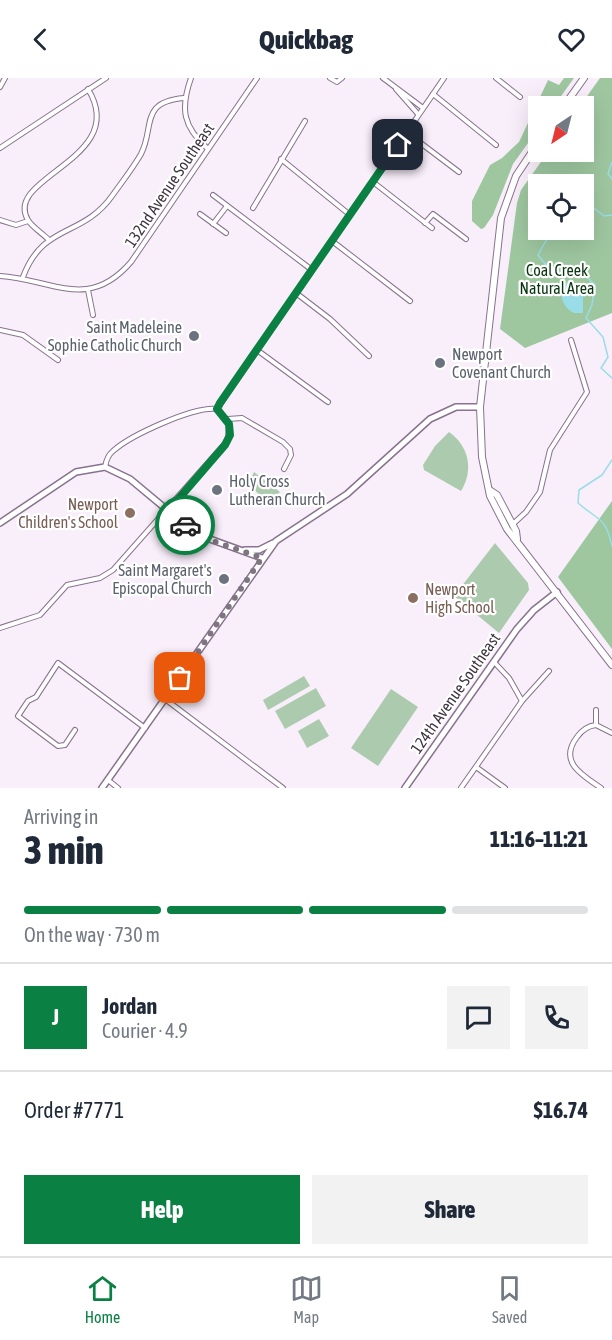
<!DOCTYPE html>
<meta charset="utf-8">
<style>
:root{--surface:#fff;--page:#f2f2f3;--text:#1f2937;--muted:#747a83;--line:#e0e1e3;--accent:#0b8043}
body{margin:0;font-family:"Asap Condensed",sans-serif;background:var(--page);color:var(--text);height:100vh;display:flex;flex-direction:column;font-size:22px;white-space:nowrap}
*{box-sizing:border-box;margin:0}
p{font-size:20px;color:var(--muted)}
.icon{flex:none;width:33px;height:33px;fill:none;stroke:currentColor;stroke-width:2;stroke-linecap:round;stroke-linejoin:round}
.map{position:relative;height:710px;overflow:hidden}
.sheet{display:flex;flex-direction:column;background:var(--surface);flex:1}
.sheet>*{flex:none}
.needle{width:39px;rotate:215deg}
.tools{position:absolute;left:528px;top:18px;display:grid;gap:12px}
.tools a{display:grid;place-items:center;width:66px;height:66px;border-radius:0px;background:var(--surface);box-shadow:0 6px 24px #0002;font-size:30px}
.pin{position:absolute;display:grid;place-items:center;width:51px;height:51px;color:#fff;margin:-26px;border-radius:12px;box-shadow:0 3px 9px #0006}
.courier{position:absolute;display:grid;place-items:center;width:60px;height:60px;margin:-30px;border:4px solid #0b8043;border-radius:50%;background:#fff;color:#222;box-shadow:0 2px 8px #0007}
.summary em{font-style:normal;font-weight:800}
.summary div{display:flex;flex-direction:column-reverse}
.summary{display:flex;align-items:center;justify-content:space-between;height:102px;padding:0 24px}
h1{font-size:39px;font-weight:800;line-height:45px}
.bar{display:grid;grid-template-columns:repeat(4,1fr);gap:9px 6px;align-content:center;height:72px;padding:0 24px}
.bar i{height:8px;border-radius:4px;background:var(--line)}
.bar .current{background:var(--accent)}
.bar p{grid-column:span 4}
.line{display:flex;align-items:center;gap:15px;padding:0 24px;border-top:2px solid var(--line)}
.line div{flex:1}
.round{display:grid;place-items:center;flex:none;width:63px;height:63px;border-radius:0px;background:var(--page)}
.button{display:flex;gap:12px;margin-top:auto;padding:12px 24px}
.button a{flex:1;height:69px;border-radius:0px;background:var(--accent);color:#fff;font-size:24px;font-weight:800;line-height:69px;text-align:center}
.button a+a{background:var(--page);color:var(--text)}
header{display:flex;justify-content:space-between;align-items:center;height:78px;padding:0 24px;background:var(--surface);font-size:27px;font-weight:800}
.tabs{display:flex;justify-content:space-around;align-items:center;height:84px;border-top:2px solid var(--line);background:var(--surface);font-size:16px;color:var(--muted)}
.tabs a{display:grid;justify-items:center;gap:3px}
.tabs .current{color:var(--accent)}
.map>svg:first-child{display:block}
</style>
<header><svg class="icon" aria-label="back" viewBox="0 0 24 24"><path d="M15 5l-7 7 7 7"/></svg>Quickbag<svg class="icon" aria-label="heart" viewBox="0 0 24 24"><path d="M12 20l-8-8c-3-5 5-10 8-4 3-6 11-1 8 4z"/></svg></header>
<div class="map">
<svg width="612" height="710" viewBox="0 0 612 710">
<rect width="100%" height="100%" fill="#f9effb"/>
<g fill="#accbae">
<path d="M449,354C469,368 474,392 461,413L424,392L423,387L435,368Z"/>
<path d="M254,394L280,414L268,424L248,407Z"/>
<path d="M495,465L528,505L529,512L499,555L454,518Z"/>
<path d="M304,598L310,608L268,632L263,622Z"/>
<path d="M316,610L326,628L285,651L275,633Z"/>
<path d="M391,611L418,629L378,688L351,670Z"/>
<path d="M319,641L329,658L307,670L298,653Z"/>
</g>
<g fill="#9ec7a0" fill-rule="evenodd">
<path d="M564,0H574L554,28H538V51L513,86L493,137L484,150L481,151L472,143V123L490,87L502,80L519,64L548,2L559,7Z"/>
<path d="M600,0H612V235L525,270L500,251L517,125L521,112L548,74H584V28H580ZM538,106H584V152H538Z"/>
<path d="M612,423V571L558,499Z"/>
</g>
<path fill="#98dde7" d="M566,205L577,208L583,213V235H574C563,230 557,216 566,205Z"/>
<g fill="none" stroke-linecap="round" stroke-linejoin="round">
<g stroke="#98dde7" stroke-width="1.5">
<path d="M612,84L608,96L612,101"/>
<path d="M584,131L590,127L604,138L612,137"/>
<path d="M552,152L538,177C551,196 563,196 584,196L595,207L592,227L586,240L603,259L608,279L601,290L612,300"/>
<path d="M612,382L602,397L579,412L578,425C600,444 605,438 612,468"/>
</g>
<defs>
<g id="street">
<path d="M191,0C180,31 183,49 208,71"/>
<path d="M330,0L337,4L342,0"/>
<path d="M383,0L423,30"/>
<path d="M496,0L520,19"/>
<path d="M0,9L5,0"/>
<path d="M396,11L418,36"/>
<path d="M433,16L496,67"/>
<path d="M406,54L459,94"/>
<path d="M0,70L106,0"/>
<path d="M281,81L350,137"/>
<path d="M373,104L432,150"/>
<path d="M213,117L312,192"/>
<path d="M253,130L305,43"/>
<path d="M200,136L226,155"/>
<path d="M0,142L16,147L28,143"/>
<path d="M425,145L433,136L466,161"/>
<path d="M213,146L227,128"/>
<path d="M48,161C42,155 32,149 28,142C2,99 131,81 88,11"/>
<path d="M332,163L410,223"/>
<path d="M0,198C52,201 88,234 131,184L257,0"/>
<path d="M23,199C43,145 82,160 112,118C122,104 133,90 141,76C155,49 139,24 184,20"/>
<path d="M88,212L93,237"/>
<path d="M296,215L330,241L369,278"/>
<path d="M0,252L23,257L58,282"/>
<path d="M257,272L328,324"/>
<path d="M217,331L444,0"/>
<path d="M228,341L242,340L283,364L290,371L291,377L284,391"/>
<path d="M105,389C106,383 108,377 113,373C131,357 194,328 217,331"/>
<path d="M513,446L526,434L540,414L550,372L587,314L571,262"/>
<path d="M0,550L40,537L67,507L100,500L113,492L228,362L229,346L217,331"/>
<path d="M494,584L509,600L522,623"/>
<path d="M165,621L283,710"/>
<path d="M596,632V647L612,655"/>
<path d="M596,647C587,648 582,652 577,659C558,684 582,697 601,710"/>
<path d="M75,652L65,667L58,668L18,638L28,623L36,619L58,585L145,650"/>
<path d="M476,689L505,710"/>
<path d="M108,702L118,710"/>
<path d="M461,710L522,623L549,593"/>
</g>
<g id="secondary">
<path d="M0,445L76,394L105,389L130,401L196,456L262,480"/>
<path d="M245,472H259L273,465"/>
<path d="M102,710L276,463L347,416L430,341L456,329H480"/>
<path d="M405,710L517,551L534,532L557,514"/>
</g>
<g id="primary">
<path d="M564,28L584,0"/>
<path d="M538,65L516,98L501,140L480,329L482,379L490,418L507,451L612,587"/>
<path d="M491,413L497,417L516,453L517,461"/>
</g>
</defs>
<use href="#street" stroke="#88728e" stroke-width="6"/>
<use href="#secondary" stroke="#88728e" stroke-width="8"/>
<use href="#primary" stroke="#88728e" stroke-width="8"/>
<use href="#street" stroke="#fff" stroke-width="4"/>
<use href="#secondary" stroke="#fff" stroke-width="5"/>
<use href="#primary" stroke="#fff" stroke-width="6"/>
</g>
<g fill="none" stroke-linecap="round" stroke-linejoin="round">
<path stroke="#7f7581" stroke-width="6" stroke-dasharray="0 10.8" d="M180,600L262,480L201,459L185,447"/>
<path stroke="#0b8043" stroke-width="8" d="M185,447L168,433L225,367L230,357L229,346L217,331L220,325L398,67"/>
</g>
<g fill="#6b7280" stroke="#fff" stroke-width="2">
<circle cx="194" cy="258" r="6"/>
<circle cx="440" cy="285" r="6"/>
<circle cx="217" cy="412" r="6"/>
<circle cx="224" cy="501" r="6"/>
</g>
<g fill="#8d6e63" stroke="#fff" stroke-width="2">
<circle cx="130" cy="435" r="6"/>
<circle cx="413" cy="520" r="6"/>
</g>
<g text-anchor="middle" dominant-baseline="central" stroke-width="4.5" stroke-linejoin="round" paint-order="stroke">
<g font-size="16" fill="#3e3440" stroke="#fff">
<text transform="translate(169 107) rotate(-56)">132nd Avenue Southeast</text>
<text transform="translate(455 615) rotate(-55)">124th Avenue Southeast</text>
</g>
<g font-size="16" fill="#06350f" stroke="#fff">
<text x="557" y="192">Coal Creek<tspan x="557" dy="18">Natural Area</tspan></text>
</g>
<g font-size="16" fill="#5b616d" stroke="#fff" text-anchor="end">
<text x="182" y="249">Saint Madeleine<tspan x="182" dy="18">Sophie Catholic Church</tspan></text>
<text x="452" y="276" text-anchor="start">Newport<tspan x="452" dy="18">Covenant Church</tspan></text>
<text x="229" y="403" text-anchor="start">Holy Cross<tspan x="229" dy="18">Lutheran Church</tspan></text>
<text x="212" y="492">Saint Margaret's<tspan x="212" dy="18">Episcopal Church</tspan></text>
</g>
<g font-size="16" fill="#785e54" stroke="#fff" text-anchor="end">
<text x="118" y="426">Newport<tspan x="118" dy="18">Children's School</tspan></text>
<text x="425" y="511" text-anchor="start">Newport<tspan x="425" dy="18">High School</tspan></text>
</g>
</g>
</svg>
<div class="tools">
<a><svg class="needle" viewBox="-14 -14 28 28"><path d="M0-13l5 13h-10z" fill="#e53935"/><path d="M0 13l5-13h-10z" fill="#747a83"/></svg></a>
<a><svg class="icon" aria-label="locate" viewBox="0 0 24 24"><circle cx="12" cy="12" r="6"/><path d="M12 2v4M12 18v4M2 12h4M18 12h4"/></svg></a>
</div>
<div class="pin" style="left:180px;top:600px;background:#ea580c"><svg class="icon" aria-label="bag" viewBox="0 0 24 24"><path d="M5 8h14l-1 12H6zM9 8a3 3 0 0 1 6 0"/></svg></div>
<div class="pin" style="left:398px;top:67px;background:#1f2937"><svg class="icon" aria-label="home" viewBox="0 0 24 24"><path d="M3 11l9-7 9 7M6 9v11h12V9"/></svg></div>
<div class="courier" style="left:185px;top:447px"><svg class="icon" aria-label="car" viewBox="0 0 24 24"><path d="M5 17H2v-5l4-1 3-4h7l3 4 3 1v5h-3M9 17h6M6 11h13"/><circle cx="7" cy="17" r="2"/><circle cx="17" cy="17" r="2"/></svg></div>
</div>
<section class="sheet">
<div class="summary"><div><h1>3 min</h1><p>Arriving in</p></div><em>11:16–11:21</em></div>
<div class="bar"><i class="current"></i><i class="current"></i><i class="current"></i><i></i><p>On the way · 730 m</p></div>
<div class="line" style="height:108px"><b class="round" style="background:var(--accent);color:#fff">J</b><div><b>Jordan</b><p>Courier · 4.9</p></div><a class="round"><svg class="icon" aria-label="chat" viewBox="0 0 24 24"><path d="M4 5h16v11H9l-5 4z"/></svg></a><a class="round"><svg class="icon" aria-label="phone" viewBox="0 0 24 24"><path d="M5 4h4l2 5-3 2q2 4 5 5l2-3 5 2v4C11 20 4 13 5 4z"/></svg></a></div>
<div class="line" style="height:78px"><div>Order #7771</div><b>$16.74</b></div>
<div class="button"><a>Help</a><a>Share</a></div>
</section>
<nav class="tabs">
<a class="current"><svg class="icon" aria-label="home" viewBox="0 0 24 24"><path d="M3 11l9-7 9 7M6 9v11h12V9"/></svg>Home</a>
<a><svg class="icon" aria-label="map" viewBox="0 0 24 24"><path d="M3 6l6-2 6 2 6-2v14l-6 2-6-2-6 2zM9 4v14M15 6v14"/></svg>Map</a>
<a><svg class="icon" aria-label="saved" viewBox="0 0 24 24"><path d="M7 4h10v16l-5-4-5 4z"/></svg>Saved</a>
</nav>
